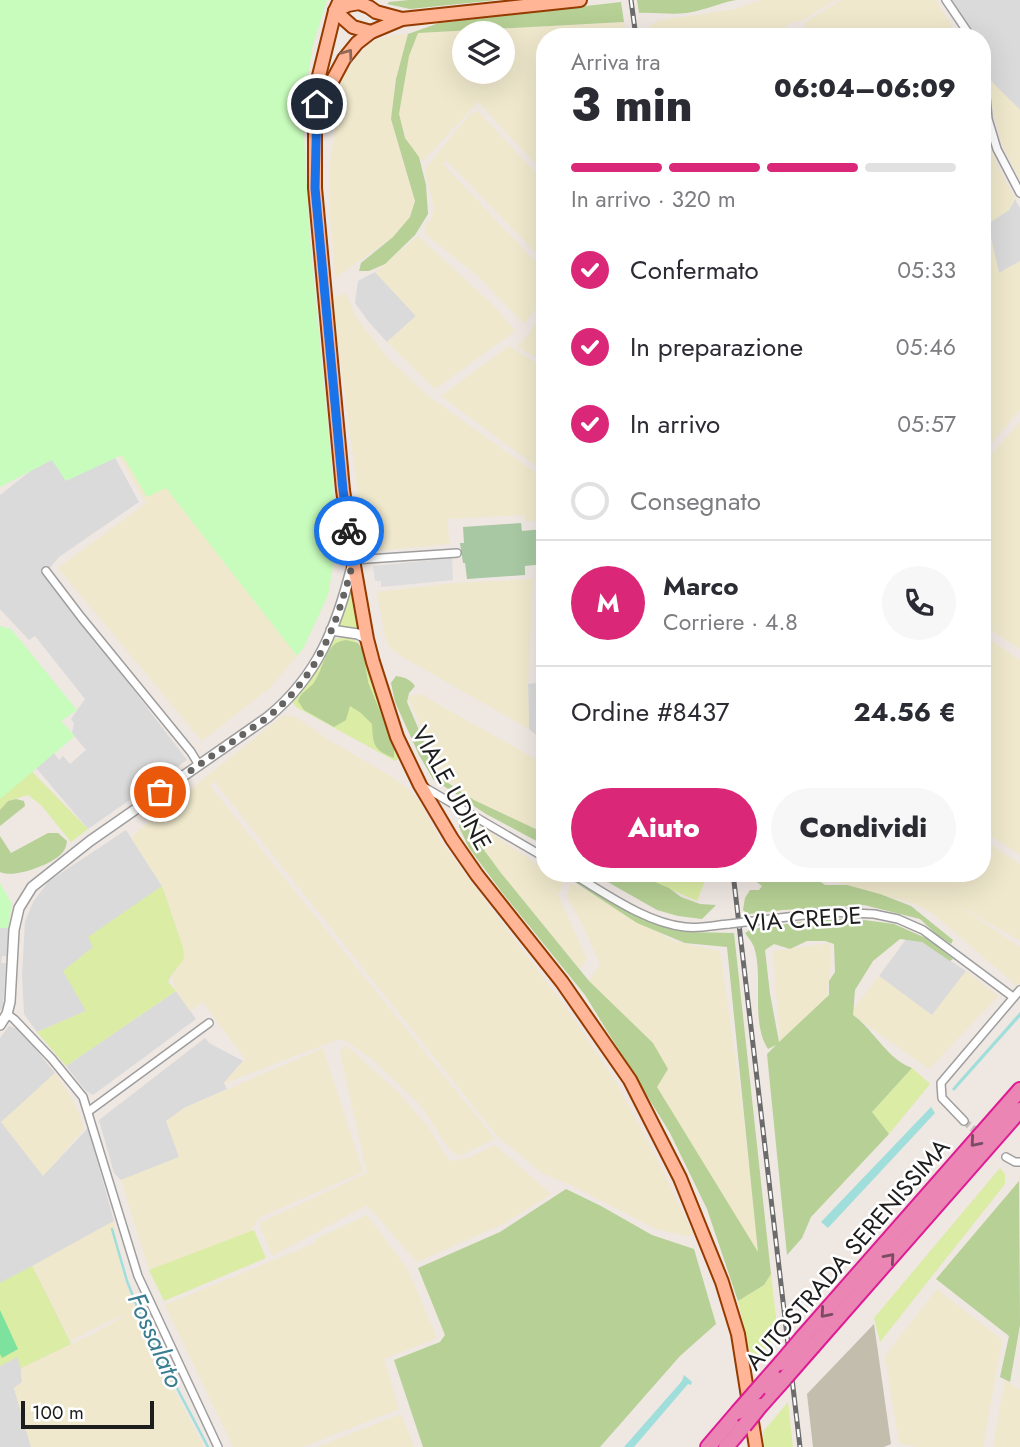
<!DOCTYPE html>
<html lang="it">
<meta charset="utf-8">
<style>
:root{--surface:#fff;--page:#f7f7f7;--text:#2b2b33;--muted:#7c7c81;--line:#e1e1e2;--accent:#db2777}
body{margin:0;font-family:Jost,sans-serif;background:var(--page);color:var(--text);height:100vh;display:flex;flex-direction:column;font-size:26px;white-space:nowrap}
*{box-sizing:border-box;margin:0}
p{font-size:23px;color:var(--muted)}
.icon{flex:none;width:38px;height:38px;fill:none;stroke:currentColor;stroke-width:2;stroke-linecap:round;stroke-linejoin:round}
.map{position:relative;flex:1;overflow:hidden}
.side{position:absolute;left:536px;top:28px;width:455px;height:854px;display:flex;flex-direction:column;background:var(--surface);border-radius:28px;box-shadow:0 7px 28px #0002}
.side>*{flex:none}
.tools{position:absolute;left:452px;top:21px;display:grid;gap:14px}
.tools a{display:grid;place-items:center;width:63px;height:63px;border-radius:50%;background:var(--surface);box-shadow:0 7px 28px #0002;font-size:35px}
.scale{position:absolute;left:21px;bottom:18px;width:133px;box-sizing:border-box;padding-left:7px;border:4px solid #1d1d1d;border-top:0;font-size:19px;line-height:24px;white-space:nowrap;color:#1d1d1d;-webkit-text-stroke:5px #fff;paint-order:stroke}
.pin{position:absolute;display:grid;place-items:center;width:60px;height:60px;color:#fff;margin:-30px;border:4px solid #fff;border-radius:50%;box-shadow:0 2px 7px #0007}
.courier{position:absolute;display:grid;place-items:center;width:70px;height:70px;margin:-35px;border:5px solid #1a73e8;border-radius:50%;background:#fff;color:#222;box-shadow:0 2px 9px #0007}
.summary em{font-style:normal;font-weight:800}
.summary div{display:flex;flex-direction:column-reverse}
.summary{display:flex;align-items:center;justify-content:space-between;height:119px;padding:0 35px}
h1{font-size:46px;font-weight:800;line-height:52px}
.bar{display:grid;grid-template-columns:repeat(4,1fr);gap:10px 7px;align-content:center;height:84px;padding:0 35px}
.bar i{height:9px;border-radius:5px;background:var(--line)}
.bar .on{background:var(--accent)}
.bar p{grid-column:span 4}
.line{display:flex;align-items:center;gap:18px;padding:0 35px;border-top:2px solid var(--line)}
.line div{flex:1}
.round{display:grid;place-items:center;flex:none;width:74px;height:74px;border-radius:37px;background:var(--page)}
ol{padding:0 35px;list-style:none}
li{display:flex;align-items:center;gap:21px;height:77px}
li p{margin-inline-start:auto}
li .icon{padding:7px;border-radius:50%;background:var(--accent);color:#fff;stroke-width:4}
li:last-child{color:var(--muted)}
li i{width:38px;height:38px;border:4px solid var(--line);border-radius:50%}
.action{display:flex;gap:14px;margin-top:auto;padding:14px 35px}
.action a{flex:1;height:80px;border-radius:42px;background:var(--accent);color:#fff;font-size:28px;font-weight:800;line-height:80px;text-align:center}
.action a+a{background:var(--page);color:var(--text)}
.map>svg:first-child{display:block}
</style>
<div class="map">
<svg width="1020" height="1447" viewBox="0 0 1020 1447">
<rect width="100%" height="100%" fill="#efe7e2"/>
<g fill="#dbdada">
<path d="M952,0H1020V110L989,79L982,57V37H976Z"/>
<path d="M1015,199L1020,208V261L999,273L987,223L1009,210Z"/>
<path d="M375,272L416,316L387,342L368,321L355,303L358,281Z"/>
<path d="M56,451L113,454L139,502L59,557L45,574L187,760L88,829L26,756L44,739L59,760L63,756L70,764L86,750L72,733L74,723L71,719L85,699L35,636L29,640L0,609V495Z"/>
<path d="M544,682V741L529,729L528,684Z"/>
<path d="M126,830L162,886L183,948L176,970L171,975L168,982L126,994L37,1032L24,1014L22,975L25,922L33,902L49,881Z"/>
<path d="M9,919L7,956H2L1,963H6L3,1007L0,1011V921Z"/>
<path d="M910,934L966,971L932,1016L879,976Z"/>
<path d="M176,991L196,1019L93,1095L86,1091L66,1066Z"/>
<path d="M9,1026L19,1029L55,1073L2,1122L43,1176L88,1128L114,1221L33,1266L71,1344L21,1368L22,1382L14,1388L31,1447H0V1038Z"/>
<path d="M205,1038L209,1043L243,1061L224,1083L227,1089L184,1108L167,1121L180,1157L121,1180L114,1173L99,1120Z"/>
</g>
<path fill="#c3bdad" d="M874,1324L891,1444L884,1447H813L807,1394Z"/>
<g fill="#efe8cc" fill-rule="evenodd">
<path d="M761,0H835L803,20L788,24L776,37H650L649,26L660,20L731,10Z"/>
<path d="M841,0H936L956,33L951,37H813L804,23Z"/>
<path d="M624,22L626,37H544V173L478,102L423,161L415,154L405,138L399,114L409,56L418,33ZM464,33H502V72H464Z"/>
<path d="M408,34L396,79L391,119L415,201L410,217L393,237L335,278L329,203L330,162L342,79L357,56L375,40L393,35Z"/>
<path d="M989,79L1020,110V180L1002,145L993,112Z"/>
<path d="M478,111L544,182V261L447,161L443,164L544,271V298L524,324L479,277L425,234V225L431,220L434,208L425,171L429,164L470,114Z"/>
<path d="M982,139H987L995,160L1015,199L1009,210L988,224L999,273L1020,261V410L982,454Z"/>
<path d="M418,236L494,306L515,331L435,389L387,342L416,316L375,272Z"/>
<path d="M346,293L356,317L387,357L427,395L544,479V520L526,521L524,515L448,519L449,544L376,551L368,550L364,540L332,298Z"/>
<path d="M544,309V361L517,347L529,334Z"/>
<path d="M509,346L544,368V472L441,396Z"/>
<path d="M1020,422V649L982,624V465Z"/>
<path d="M115,449L334,488L336,549L328,595L304,647L271,687L202,741L58,568L146,503Z"/>
<path d="M544,577V682L538,683L539,578Z"/>
<path d="M533,579L528,684L529,729L401,656L388,646L385,637L377,592L455,583Z"/>
<path d="M982,634L1020,660V855L982,830Z"/>
<path d="M420,694L539,761L544,770V833L474,800L442,776L408,697Z"/>
<path d="M284,715L296,717L329,740L389,775L406,787L420,802L441,842L572,1016L617,1084L657,1159L693,1234L687,1236L656,1229L573,1186L542,1173L497,1136L214,781L210,786L495,1139L459,1156L449,1149L422,1107L373,1060L348,1042L339,1039L223,1084L245,1059L203,1002L190,1011L176,991L171,975L176,970L183,948L162,886L131,838L138,831Z"/>
<path d="M459,816L467,817L544,869V873H550L563,882L558,895L587,959L580,969L501,873Z"/>
<path d="M982,839L1020,864V941L956,904L1020,947V983L1017,986L931,912L915,904L847,885L816,876L813,873H982Z"/>
<path d="M571,883L594,894L673,941L720,951L743,1113L759,1254L698,1158L657,1087L653,1043L589,981L600,964L584,928L567,896Z"/>
<path d="M830,943L831,962L827,997L780,1041L773,951Z"/>
<path d="M966,971L998,996L929,1069L850,1013L879,976L932,1015Z"/>
<path d="M346,1045L397,1091L429,1128L449,1161L468,1158L495,1145L551,1194L503,1224L417,1262L367,1205L272,1256L259,1223L367,1173L340,1053Z"/>
<path d="M323,1048L363,1172L260,1217L250,1232L149,1270L121,1180L179,1157L166,1121L184,1108Z"/>
<path d="M55,1073L70,1095L79,1113L84,1129L43,1176L1,1122Z"/>
<path d="M367,1215L408,1270L437,1338L384,1359L399,1409L303,1447H233L165,1305L315,1243L316,1239Z"/>
<path d="M114,1221L120,1266L136,1310L133,1311L204,1447H31L14,1388L22,1382L21,1368L95,1333L127,1314L109,1321L70,1341L32,1266Z"/>
<path d="M937,1289L1002,1340L983,1447H916L899,1443L885,1356Z"/>
<path d="M1005,1380L1020,1390V1447H993Z"/>
<path d="M401,1414L414,1447H317Z"/>
</g>
<g fill="#dbeca5">
<path d="M350,594L352,596L359,629L341,628L338,625L346,596Z"/>
<path d="M342,638C352,638 357,639 362,649L382,712L398,754V759L395,761L296,707L292,701L316,667L334,639Z"/>
<path d="M0,739L88,829L71,842L41,805L28,795L8,801L0,810Z"/>
<path d="M634,873H703L705,881L697,901Z"/>
<path d="M162,886L183,948L184,959L171,975L168,982L176,991L66,1066L37,1032L86,1011L63,971L93,947L88,937Z"/>
<path d="M912,1068L930,1084L889,1134L872,1112Z"/>
<path d="M1000,1168L1005,1174V1184L880,1342L874,1318Z"/>
<path d="M254,1230L266,1258L164,1301L149,1270Z"/>
<path d="M32,1266L71,1344L21,1368L17,1357L0,1366V1283Z"/>
<path d="M771,1274L778,1335L752,1363L738,1301L764,1285Z"/>
<path d="M788,1402L793,1447H764L763,1432Z"/>
</g>
<g fill="#b6d095" fill-rule="evenodd">
<path d="M409,0H497L410,9L387,4L389,2Z"/>
<path d="M637,0H736C719,3 703,11 686,13C670,15 655,12 639,13Z"/>
<path d="M621,2L624,22L418,33L409,56L399,114L405,138L419,157L426,185L428,214L415,235L385,264L369,271H359L361,263L393,237L410,217L415,201L391,119L396,79L408,34L439,23Z"/>
<path d="M346,640L358,643L363,651L368,682L394,746V758C374,750 373,746 372,724L361,713L350,706L346,720L334,727L304,710L298,701C301,692 307,690 313,684C321,673 323,658 331,648C335,643 339,641 346,640Z"/>
<path d="M396,676C404,677 410,679 415,686L409,693L407,702L439,777L474,800L544,833V845L486,814L433,779L419,755L395,702L391,683Z"/>
<path d="M16,799L24,801L25,806L0,826V810L8,801Z"/>
<path d="M459,816L501,873L589,981L653,1043L668,1069L657,1087L758,1252L727,947L685,943L637,923L561,873H564L646,920L686,932L734,933L771,1274L764,1285L738,1301L707,1209L670,1133L585,995L501,891L469,848L459,827Z"/>
<path d="M48,833H58L67,841C66,846 66,848 63,852C54,864 14,879 0,872V836L11,853Z"/>
<path d="M592,873H634L669,888L681,897L700,904L716,905L702,919L678,916L657,910Z"/>
<path d="M745,873H808L825,885H847L880,894L911,906L953,940L951,944L936,934L920,919L864,905L783,910L748,914L743,910L745,898L750,890H759L762,886Z"/>
<path d="M849,918L894,924L928,939L953,959L950,961L922,942L900,939L873,961L855,990L853,1015C873,1029 888,1060 912,1068L872,1112L889,1134L811,1217L802,1238L787,1255L767,1054L776,1045L768,1049C750,1021 764,978 754,947C752,942 748,937 745,933L751,929L801,922ZM807,941H825L834,944L835,972L829,981V995L779,1042L770,994L765,950L774,944L790,949Z"/>
<path d="M1019,1181L1020,1325L1010,1382L1000,1377L1009,1336L936,1279Z"/>
<path d="M566,1189L601,1206L652,1235L694,1249L716,1324L680,1356L600,1447H423L394,1360L440,1342L445,1335L418,1268L500,1232Z"/>
</g>
<path fill="#a7c8a2" d="M521,523L522,531L544,529V564L525,566V575L467,579L465,563H463L460,543H464L463,527Z"/>
<g fill="#c8fcbc">
<path d="M0,0H327L313,45L306,86L304,136L310,240L334,488L336,549L328,595L304,647L297,656L166,488L147,497L122,455L66,481L52,460L0,487Z"/>
<path d="M0,626L11,629L77,710L61,721L75,736L0,799Z"/>
<path d="M0,883L12,904L8,928H0Z"/>
</g>
<path fill="#7ce29e" d="M0,1310L18,1349L2,1358L0,1354Z"/>
<path fill="#ddd" d="M452,558L453,580L381,587V581H375L373,566Z"/>
<g fill="#a0dedb">
<path d="M1020,1012V1017L954,1091L952,1089L957,1083Z"/>
<path d="M931,1107L935,1113L828,1228L821,1222Z"/>
<path d="M684,1375L692,1382L691,1385L688,1384L634,1447H624L682,1381Z"/>
</g>
<g fill="none" stroke-linecap="round" stroke-linejoin="round">
<path stroke="#a0dedb" stroke-width="2.5" d="M112,1229L127,1281L146,1329L208,1447"/>
<path stroke="#c5bfbb" stroke-width="7" stroke-dasharray="7 3.5" stroke-linecap="butt" d="M964,1121L982,1136"/>
<defs>
<g id="minor">
<path d="M946,0L971,37"/>
<path d="M982,68L984,75L988,119L997,149L1020,193"/>
<path d="M353,560L457,553"/>
<path d="M46,571L81,617L191,752L199,765"/>
<path d="M424,787L544,857"/>
<path d="M571,873C605,893 646,923 685,927C699,929 715,925 729,924"/>
<path d="M745,922L830,912L874,914L898,919L923,930L1013,997"/>
<path d="M7,1014L14,1019L52,1059L83,1097L138,1276L218,1447"/>
<path d="M89,1111L209,1023"/>
<path d="M964,1121L942,1098L941,1083L1020,990"/>
<path d="M1006,1157L1015,1162H1020"/>
</g>
<g id="tertiary">
<path d="M331,630L358,634L367,639"/>
<path d="M0,1025L7,1014L10,1002L14,930L19,908L32,887L90,841L268,717C318,676 337,626 352,566"/>
</g>
<g id="primary">
<path d="M340,0L335,11L318,80L315,128V188L343,490L353,560L367,639L373,662L397,737L420,785L452,839L477,875L562,982L630,1080L680,1178L722,1282L738,1334L756,1447"/>
<path d="M335,11L348,5L359,3L369,7L376,12L402,19"/>
<path d="M335,11L353,27L371,32"/>
<path d="M321,111L329,87L344,59L357,43L371,32L402,19L580,0"/>
</g>
<g id="motorway">
<path d="M803,1337L1020,1090"/>
<path d="M813,1346L1020,1110"/>
<path d="M759,1388L781,1363"/>
<path d="M760,1406L785,1378"/>
<path d="M708,1447L738,1412"/>
<path d="M726,1447L744,1426"/>
</g>
</defs>
<use href="#minor" stroke="#9e9e9e" stroke-width="10"/>
<use href="#tertiary" stroke="#9e9e9e" stroke-width="12"/>
<use href="#primary" stroke="#953b00" stroke-width="16"/>
<use href="#motorway" stroke="#df1c95" stroke-width="18"/>
<use href="#minor" stroke="#fff" stroke-width="7"/>
<use href="#tertiary" stroke="#fff" stroke-width="9"/>
<use href="#primary" stroke="#ffb596" stroke-width="12"/>
<use href="#motorway" stroke="#ea85b4" stroke-width="14"/>
<defs>
<g id="rail">
<path d="M631,0L636,37"/>
<path d="M733,873L800,1447"/>
</g>
</defs>
<use href="#rail" stroke="#6b6b6b" stroke-width="5"/>
<use href="#rail" stroke="#fff" stroke-width="2.5" stroke-dasharray="8" stroke-linecap="butt"/>
<defs>
<path id="minor-bridge" d="M729,924L745,922"/>
<g id="motorway-bridge">
<path d="M781,1363L803,1337"/>
<path d="M785,1378L813,1346"/>
<path d="M738,1412L759,1388"/>
<path d="M744,1426L760,1406"/>
</g>
</defs>
<use href="#minor-bridge" stroke="#9e9e9e" stroke-width="10" stroke-linecap="butt"/>
<use href="#motorway-bridge" stroke="#df1c95" stroke-width="18" stroke-linecap="butt"/>
<use href="#minor-bridge" stroke="#fff" stroke-width="7"/>
<use href="#motorway-bridge" stroke="#ea85b4" stroke-width="14"/>
</g>
<defs><path id="oneway-chevron" d="M-2-3.5L2.5 0L-2 3.5" fill="none" stroke-width="1.6" stroke-linecap="round" stroke-linejoin="round" transform="scale(1.75)"/></defs>
<use stroke="#8e695a" href="#oneway-chevron" transform="translate(348 54) rotate(-54)"/>
<g stroke="#794c61">
<use href="#oneway-chevron" transform="translate(975 1142) rotate(131)"/>
<use href="#oneway-chevron" transform="translate(890 1258) rotate(-49)"/>
<use href="#oneway-chevron" transform="translate(825 1313) rotate(131)"/>
</g>
<g fill="none" stroke-linecap="round" stroke-linejoin="round">
<path stroke="#666462" stroke-width="7" stroke-dasharray="0 12.6" d="M160,792L268,717C308,684 330,643 344,594C347,584 351,573 352,563C354,553 350,541 349,531"/>
<path stroke="#1a73e8" stroke-width="9" d="M317,104L315,188L343,490L349,531"/>
</g>
<g text-anchor="middle" dominant-baseline="central" stroke-width="5" stroke-linejoin="round" paint-order="stroke">
<g font-size="24" fill="#1d1d1d" stroke="#fff">
<text transform="translate(452 788) rotate(61)">VIALE UDINE</text>
<text transform="translate(803 919) rotate(-4)">VIA CREDE</text>
<text transform="translate(847 1254) rotate(-49)">AUTOSTRADA SERENISSIMA</text>
</g>
<g font-size="26" font-style="italic" fill="#3b7d90" stroke="#fff">
<text transform="translate(156 1340) rotate(66)">Fossalato</text>
</g>
</g>
</svg>
<div class="tools">
<a><svg class="icon" aria-label="layers" viewBox="0 0 24 24"><path d="M12 4l9 5-9 5-9-5zM3 14l9 5 9-5"/></svg></a>
</div>
<div class="scale">100 m</div>
<div class="pin" style="left:160px;top:792px;background:#ea580c"><svg class="icon" aria-label="bag" viewBox="0 0 24 24"><path d="M5 8h14l-1 12H6zM9 8a3 3 0 0 1 6 0"/></svg></div>
<div class="pin" style="left:317px;top:104px;background:#1f2937"><svg class="icon" aria-label="home" viewBox="0 0 24 24"><path d="M3 11l9-7 9 7M6 9v11h12V9"/></svg></div>
<div class="courier" style="left:349px;top:531px"><svg class="icon" aria-label="bike" viewBox="0 0 24 24"><circle cx="6" cy="16" r="4"/><circle cx="18" cy="16" r="4"/><path d="M6 16l4-8h5l3 8M10 8l3 8H6M13 5h3"/></svg></div>
<section class="side">
<div class="summary"><div><h1>3 min</h1><p>Arriva tra</p></div><em>06:04–06:09</em></div>
<div class="bar"><i class="on"></i><i class="on"></i><i class="on"></i><i></i><p>In arrivo · 320 m</p></div>
<ol>
<li><svg class="icon" aria-label="check" viewBox="0 0 24 24"><path d="M5 12l5 5 9-10"/></svg>Confermato<p>05:33</p></li>
<li><svg class="icon" aria-label="check" viewBox="0 0 24 24"><path d="M5 12l5 5 9-10"/></svg>In preparazione<p>05:46</p></li>
<li><svg class="icon" aria-label="check" viewBox="0 0 24 24"><path d="M5 12l5 5 9-10"/></svg>In arrivo<p>05:57</p></li>
<li><i></i>Consegnato</li>
</ol>
<div class="line" style="height:126px"><b class="round" style="background:var(--accent);color:#fff">M</b><div><b>Marco</b><p>Corriere · 4.8</p></div><a class="round"><svg class="icon" aria-label="phone" viewBox="0 0 24 24"><path d="M5 4h4l2 5-3 2q2 4 5 5l2-3 5 2v4C11 20 4 13 5 4z"/></svg></a></div>
<div class="line" style="height:91px"><div>Ordine #8437</div><b>24.56 €</b></div>
<div class="action"><a>Aiuto</a><a>Condividi</a></div>
</section>
</div>
